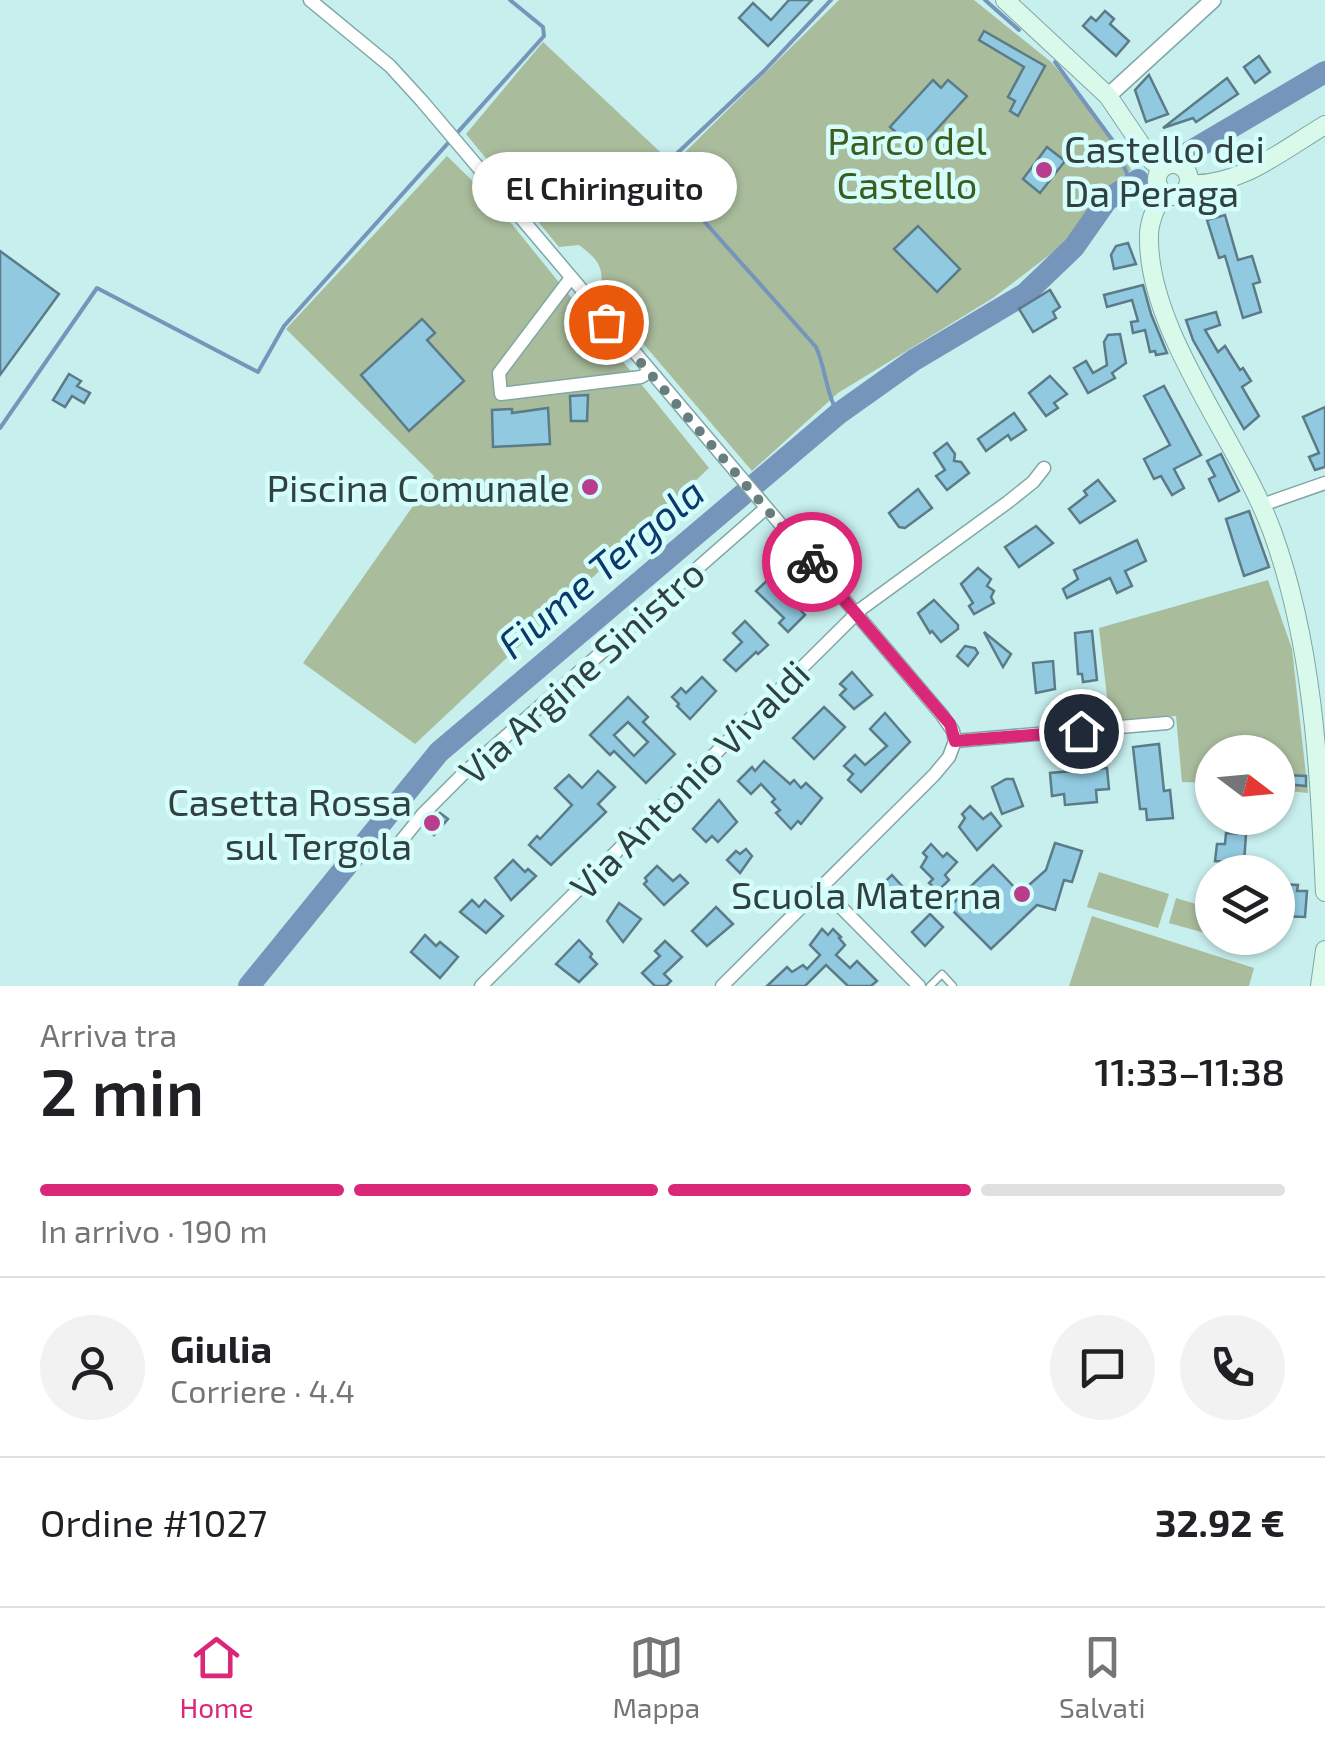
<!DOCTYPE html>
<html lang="it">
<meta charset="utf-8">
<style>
:root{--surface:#fff;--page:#f2f2f2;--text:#202124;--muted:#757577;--line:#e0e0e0;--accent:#db2777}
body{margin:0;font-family:"Exo 2",sans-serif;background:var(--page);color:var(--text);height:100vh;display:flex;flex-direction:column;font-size:38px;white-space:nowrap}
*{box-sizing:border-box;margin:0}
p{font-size:32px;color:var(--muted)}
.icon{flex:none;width:55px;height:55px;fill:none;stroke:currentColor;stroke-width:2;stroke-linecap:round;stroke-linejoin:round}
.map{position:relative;height:986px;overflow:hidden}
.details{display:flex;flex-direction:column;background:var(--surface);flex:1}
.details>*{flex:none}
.needle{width:65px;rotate:106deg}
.controls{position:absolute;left:1195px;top:735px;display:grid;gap:20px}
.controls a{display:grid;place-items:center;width:100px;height:100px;border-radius:50%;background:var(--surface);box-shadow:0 2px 8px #0004;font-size:50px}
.pin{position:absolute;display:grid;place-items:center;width:85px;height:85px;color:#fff;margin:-42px;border:5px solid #fff;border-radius:50%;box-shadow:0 2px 10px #0007}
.courier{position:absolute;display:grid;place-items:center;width:100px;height:100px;margin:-50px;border:8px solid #db2777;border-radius:50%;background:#fff;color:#222;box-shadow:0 2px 12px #0007}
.bubble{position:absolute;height:70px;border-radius:35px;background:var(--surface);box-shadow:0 2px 8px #0004;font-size:32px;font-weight:600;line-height:70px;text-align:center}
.head em{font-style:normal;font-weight:600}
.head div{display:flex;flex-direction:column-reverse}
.head{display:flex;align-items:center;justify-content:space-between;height:170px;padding:0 40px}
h1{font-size:65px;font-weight:600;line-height:75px}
.bar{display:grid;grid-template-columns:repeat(4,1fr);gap:15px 10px;align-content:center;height:120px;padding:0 40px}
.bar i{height:12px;border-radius:8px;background:var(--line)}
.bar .active{background:var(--accent)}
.bar p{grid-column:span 4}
.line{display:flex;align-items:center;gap:25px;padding:0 40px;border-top:2px solid var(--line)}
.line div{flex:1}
.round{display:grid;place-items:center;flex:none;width:105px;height:105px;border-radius:52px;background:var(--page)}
.tab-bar{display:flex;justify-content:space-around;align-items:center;height:140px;border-top:2px solid var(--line);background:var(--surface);font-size:28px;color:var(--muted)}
.tab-bar a{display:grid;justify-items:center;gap:5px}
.tab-bar .active{color:var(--accent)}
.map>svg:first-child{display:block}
</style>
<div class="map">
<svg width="1325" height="986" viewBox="0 0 1325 986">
<rect width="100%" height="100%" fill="#c7efee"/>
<g fill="#a9bc9c">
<path d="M839,0H974L1051,62L1091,108L1121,150L1131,170L1101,196L1069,240L993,298L838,393L752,471L600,293C605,268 599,260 579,245L559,247L466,134L543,42L673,164Z"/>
<path d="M447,156L494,202L709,468L415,744L303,663L434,476L286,329Z"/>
<path d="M1268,580L1292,649L1308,793L1278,790V752H1212V783L1182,782L1176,716L1118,720L1117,713L1109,714L1099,628Z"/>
<path d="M1099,872L1169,894L1158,928L1087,907Z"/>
<path d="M1176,898L1212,909V935L1169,923Z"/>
<path d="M1092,916L1254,968L1249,986H1069Z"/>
</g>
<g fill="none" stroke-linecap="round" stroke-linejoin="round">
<g stroke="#7695bb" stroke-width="4">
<path d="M831,0L764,71L669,161L662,174L816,347C826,369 826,394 838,414"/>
<path d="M985,0L1019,30"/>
<path d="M1055,62L1113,141L1131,183"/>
<path d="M0,428L97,288L258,372L284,326L544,36L543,27L510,0"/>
</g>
<g stroke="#7695bb" stroke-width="22">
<path d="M1186,154L1325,72"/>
<path d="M249,986L439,752L838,414L914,360L1025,294L1074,247L1107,200L1138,180"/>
</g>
</g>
<g fill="#91cae0" stroke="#5b7b88" stroke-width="2.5" fill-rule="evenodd">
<path d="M789,0H812L768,46L739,18L753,3L771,20Z"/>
<path d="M1105,11L1114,19L1110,24L1129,41L1116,56L1083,26L1091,17L1096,21Z"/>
<path d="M984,31L1045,66L1018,116L1010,111L1015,101L1008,97L1024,67L979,40Z"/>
<path d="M1259,56L1270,72L1255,83L1244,67Z"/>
<path d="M1149,75L1168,114L1146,122L1135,90Z"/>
<path d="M1227,78L1238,94L1196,122L1193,118L1163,128Z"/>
<path d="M933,80L941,88L948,80L967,96L917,151L890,127Z"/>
<path d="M1047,147L1065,161L1040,193L1023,179Z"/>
<path d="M1225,215L1238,260L1252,256L1260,282L1253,284L1261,312L1243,318L1225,256L1219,258L1207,220Z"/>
<path d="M918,226L960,269L937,292L894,249Z"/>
<path d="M1128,243L1136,264L1114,269L1111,255L1116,246Z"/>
<path d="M0,251L59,294L0,375Z"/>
<path d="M1143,285L1151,314L1167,353L1156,355L1155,351L1150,352L1145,330L1133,333L1131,322L1138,321L1132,300L1107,307L1104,295Z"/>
<path d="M1050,290L1060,307L1053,312L1056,318L1033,332L1019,309Z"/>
<path d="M1216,312L1220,325L1205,330L1218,352L1225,346L1240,370L1243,368L1251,381L1242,387L1259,416L1244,429L1193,340L1186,320Z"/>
<path d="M422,319L435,333L427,340L464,381L409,431L361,375Z"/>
<path d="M1120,334L1126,363L1112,373L1115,378L1088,393L1074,368L1086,361L1093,373L1107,365L1104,342L1108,335Z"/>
<path d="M69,374L81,381L77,386L90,393L84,403L72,396L65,407L53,400Z"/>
<path d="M1050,376L1067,394L1054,403L1058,408L1046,416L1029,393Z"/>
<path d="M1164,386L1201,455L1174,469L1184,488L1172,495L1161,476L1154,479L1144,459L1170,445L1144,396Z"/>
<path d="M588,395L587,421H571L570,396Z"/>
<path d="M1325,407V467L1315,470L1309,457L1319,453L1303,417Z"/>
<path d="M548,408L550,444L493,447L492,410L512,409V413Z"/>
<path d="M1014,413L1026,430L1011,440L1008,435L986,451L978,439Z"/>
<path d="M947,443L955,454L954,461L961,462L969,473L947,490L936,476L945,470L934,453Z"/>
<path d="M1221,454L1239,491L1219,501L1209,479L1215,476L1207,461Z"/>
<path d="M1098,480L1115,501L1080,523L1069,509L1087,495L1084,491Z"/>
<path d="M918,489L932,508L905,528L899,527L889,513Z"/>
<path d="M1249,511L1269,567L1244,576L1226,519Z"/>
<path d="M1036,526L1053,543L1019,567L1005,547Z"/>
<path d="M1137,540L1146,561L1125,571L1132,586L1117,593L1110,578L1067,598L1063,589L1078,579L1074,570Z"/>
<path d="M978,568L991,579L987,586L994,591L991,597L994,603L974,614L969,606L973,603L961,584Z"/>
<path d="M774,574L791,592L789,594L798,603L796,605L805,615L788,632L779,623L784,618L756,591Z"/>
<path d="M934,600L958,625V629L941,642L932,631L930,633L918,613Z"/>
<path d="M745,621L768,645L758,654L756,652L736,671L724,660L742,642L733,633Z"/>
<path d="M1092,631L1097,680L1083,682L1082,674H1078L1075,633Z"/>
<path d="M984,632L1011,654L1003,667Z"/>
<path d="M965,646L975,648L978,653L968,666L957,656Z"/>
<path d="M1053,661L1055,689L1036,693L1033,663Z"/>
<path d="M852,672L872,695L854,709L840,695L846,689L840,684Z"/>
<path d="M702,677L716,691L690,719L677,706L679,704L672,697L681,688L686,693Z"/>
<path d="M628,697L648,717L643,722L675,754L646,783L614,751L610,755L590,735ZM628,722L648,742L634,756L614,735Z"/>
<path d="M824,707L845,727L814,759L793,738Z"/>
<path d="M885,713L910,742L861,792L848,780L853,774L844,766L855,755L865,765L887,746L870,729Z"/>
<path d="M1159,744L1164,791L1170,790L1173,818L1147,820L1146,809H1140L1133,747Z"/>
<path d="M764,761L790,784L794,780L801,788L806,783L822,798L801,824L798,821L791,829L776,813L780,810L772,802L775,799L761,784L751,794L738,781L752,767L755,771Z"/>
<path d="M1107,768L1109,789L1096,790L1097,802L1065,805L1064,794L1052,796L1050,773Z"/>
<path d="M598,771L615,787L598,804L606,812L551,865L529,845L537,836L540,839L572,805L555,788L569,775L582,788Z"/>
<path d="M1286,775L1306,776V786L1286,784Z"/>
<path d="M1006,779H1013L1023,806L1002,814L992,787Z"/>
<path d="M719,800L737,822L718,842L712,836L706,842L693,829Z"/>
<path d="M970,806L983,819L991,813L1001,826L977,850L959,827L965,818L962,814Z"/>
<path d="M440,813L448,819L434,835L426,828Z"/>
<path d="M1226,833L1246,834L1244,863L1215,861L1217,844H1225Z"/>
<path d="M1055,843L1082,851L1072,882L1064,880L1055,910L1037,905L991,949L949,907L993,865L1020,893L1046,870Z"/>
<path d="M931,844L943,857L947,853L957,862L945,875L949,880L938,891L929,883L933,879L921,867L927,857L923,853Z"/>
<path d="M746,849L752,856L740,873L727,860L736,851L740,854Z"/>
<path d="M513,860L525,872L528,869L536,876L511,900L495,878Z"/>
<path d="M657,866L673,881L680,875L688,883L664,905L644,884L647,881L645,878Z"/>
<path d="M892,875L912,897L897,912L889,903L885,907L872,894Z"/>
<path d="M1278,884L1298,885L1297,891H1307L1305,917L1278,916Z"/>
<path d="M472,900L479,907L485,900L503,916L486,933L460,912Z"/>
<path d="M619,903L641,919L623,942L607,921Z"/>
<path d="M716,907L733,924L707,946L692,931Z"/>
<path d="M930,914L943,927L925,946L912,932Z"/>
<path d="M822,929L828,935L833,929L841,937L839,938L845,945L836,955L850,968L857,961L877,981L871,986H848L826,965L805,986H767L787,967L792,972L803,965L807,969L820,955L810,945Z"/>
<path d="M425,935L436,946L440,942L458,957L440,978L411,952Z"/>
<path d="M579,940L592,954L590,957L597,964L579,982L556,964Z"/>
<path d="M665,941L682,957L664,974L671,981L666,986H655L642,973L660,956L655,951Z"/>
</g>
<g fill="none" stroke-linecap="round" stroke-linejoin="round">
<defs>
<path id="service" d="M930,986L942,974L953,986"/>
<g id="minor">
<path d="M310,0L390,66L422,101L942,715L953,731L955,741"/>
<path d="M570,279L499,373L501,394L641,377L649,372"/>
<path d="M1262,505L1325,483"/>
<path d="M955,741L1167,723"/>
<path d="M402,840L423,814L463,774L766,508"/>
<path d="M821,887L919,986"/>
<path d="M481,986L861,609L1008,502L1033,482L1044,468"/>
<path d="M722,986L934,775L949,757L955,741"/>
</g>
<path id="tertiary" d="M1108,96L1213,0"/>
<g id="secondary">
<path d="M1005,0L1108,96L1152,161L1161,168"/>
<circle cx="1173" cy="180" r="16"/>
<path d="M1189,184C1239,187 1283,150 1325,125"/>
<path d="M1164,193C1156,206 1149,221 1149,236C1147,331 1239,441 1272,531C1314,646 1319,770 1325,892"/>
<path d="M1320,986L1325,950"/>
</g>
</defs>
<use href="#service" stroke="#81a7a5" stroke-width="9"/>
<use href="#minor" stroke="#81a7a5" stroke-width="15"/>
<use href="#tertiary" stroke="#81a7a5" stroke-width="18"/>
<use href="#secondary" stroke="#81a7a5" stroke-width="20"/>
<use href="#service" stroke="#fff" stroke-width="6"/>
<use href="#minor" stroke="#fff" stroke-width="12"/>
<use href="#tertiary" stroke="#fff" stroke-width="15"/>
<use href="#secondary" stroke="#d9faeb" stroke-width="18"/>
</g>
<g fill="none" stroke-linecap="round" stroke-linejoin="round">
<path stroke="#667e7d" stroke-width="10" stroke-dasharray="0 18" d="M606,322L812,562"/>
<path stroke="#db2777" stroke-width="12" d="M812,562L950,724L955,741L1081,731"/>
</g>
<g fill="#b93d8d" stroke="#d4fdfb" stroke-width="4">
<circle cx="1044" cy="170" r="10"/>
<circle cx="590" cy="487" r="10"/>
<circle cx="432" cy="823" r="10"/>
<circle cx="1022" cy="894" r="10"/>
</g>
<g text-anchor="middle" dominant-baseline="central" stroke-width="9" stroke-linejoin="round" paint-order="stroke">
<g font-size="38" fill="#3d5c1f" stroke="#d4fdfb">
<text x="907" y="140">Parco del<tspan x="907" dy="44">Castello</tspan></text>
</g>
<g font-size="38" fill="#314140" stroke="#d4fdfb" text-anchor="end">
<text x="1064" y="148" text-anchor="start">Castello dei<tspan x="1064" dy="44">Da Peraga</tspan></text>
<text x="570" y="487">Piscina Comunale</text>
<text x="412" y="801">Casetta Rossa<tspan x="412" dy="44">sul Tergola</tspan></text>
<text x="1002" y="894">Scuola Materna</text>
</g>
<g font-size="38" fill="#314140" stroke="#d4fdfb">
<text transform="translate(581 671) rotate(-42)">Via Argine Sinistro</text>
<text transform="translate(689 779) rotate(-45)">Via Antonio Vivaldi</text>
</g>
<g font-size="40" font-style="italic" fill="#0c3969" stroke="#d4fdfb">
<text transform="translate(600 567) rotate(-40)">Fiume Tergola</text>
</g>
</g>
</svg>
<div class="controls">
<a><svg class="needle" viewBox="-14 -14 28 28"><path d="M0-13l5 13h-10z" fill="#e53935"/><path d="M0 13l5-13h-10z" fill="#757577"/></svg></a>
<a><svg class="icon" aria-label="layers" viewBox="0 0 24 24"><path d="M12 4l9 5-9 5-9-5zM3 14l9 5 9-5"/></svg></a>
</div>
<div class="pin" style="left:606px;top:322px;background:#ea580c"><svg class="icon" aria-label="bag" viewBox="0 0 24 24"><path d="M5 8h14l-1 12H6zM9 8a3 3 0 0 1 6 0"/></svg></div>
<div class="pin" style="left:1081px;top:731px;background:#1f2937"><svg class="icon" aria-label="home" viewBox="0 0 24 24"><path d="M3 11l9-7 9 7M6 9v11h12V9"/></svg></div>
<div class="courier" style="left:812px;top:562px"><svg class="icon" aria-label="bike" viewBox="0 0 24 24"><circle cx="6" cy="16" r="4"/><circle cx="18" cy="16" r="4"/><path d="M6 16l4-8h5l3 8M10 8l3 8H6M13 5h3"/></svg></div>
<div class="bubble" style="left:472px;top:152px;width:265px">El Chiringuito</div>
</div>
<section class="details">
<div class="head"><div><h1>2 min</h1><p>Arriva tra</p></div><em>11:33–11:38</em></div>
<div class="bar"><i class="active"></i><i class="active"></i><i class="active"></i><i></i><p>In arrivo · 190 m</p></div>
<div class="line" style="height:180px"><a class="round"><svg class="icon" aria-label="person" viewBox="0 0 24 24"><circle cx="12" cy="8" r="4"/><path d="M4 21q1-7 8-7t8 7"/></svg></a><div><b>Giulia</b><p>Corriere · 4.4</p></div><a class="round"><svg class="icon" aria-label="chat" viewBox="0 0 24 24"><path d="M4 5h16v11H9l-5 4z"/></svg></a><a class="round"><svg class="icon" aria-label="phone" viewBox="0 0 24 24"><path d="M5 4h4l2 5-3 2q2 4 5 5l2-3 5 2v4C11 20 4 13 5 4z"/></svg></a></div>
<div class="line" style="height:130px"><div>Ordine #1027</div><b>32.92 €</b></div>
</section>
<nav class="tab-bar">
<a class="active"><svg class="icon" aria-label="home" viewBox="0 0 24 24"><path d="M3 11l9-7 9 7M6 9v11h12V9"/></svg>Home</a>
<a><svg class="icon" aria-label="map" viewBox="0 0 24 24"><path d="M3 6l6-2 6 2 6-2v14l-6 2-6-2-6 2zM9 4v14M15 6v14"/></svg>Mappa</a>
<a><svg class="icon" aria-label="saved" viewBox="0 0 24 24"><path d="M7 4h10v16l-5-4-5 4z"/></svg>Salvati</a>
</nav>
